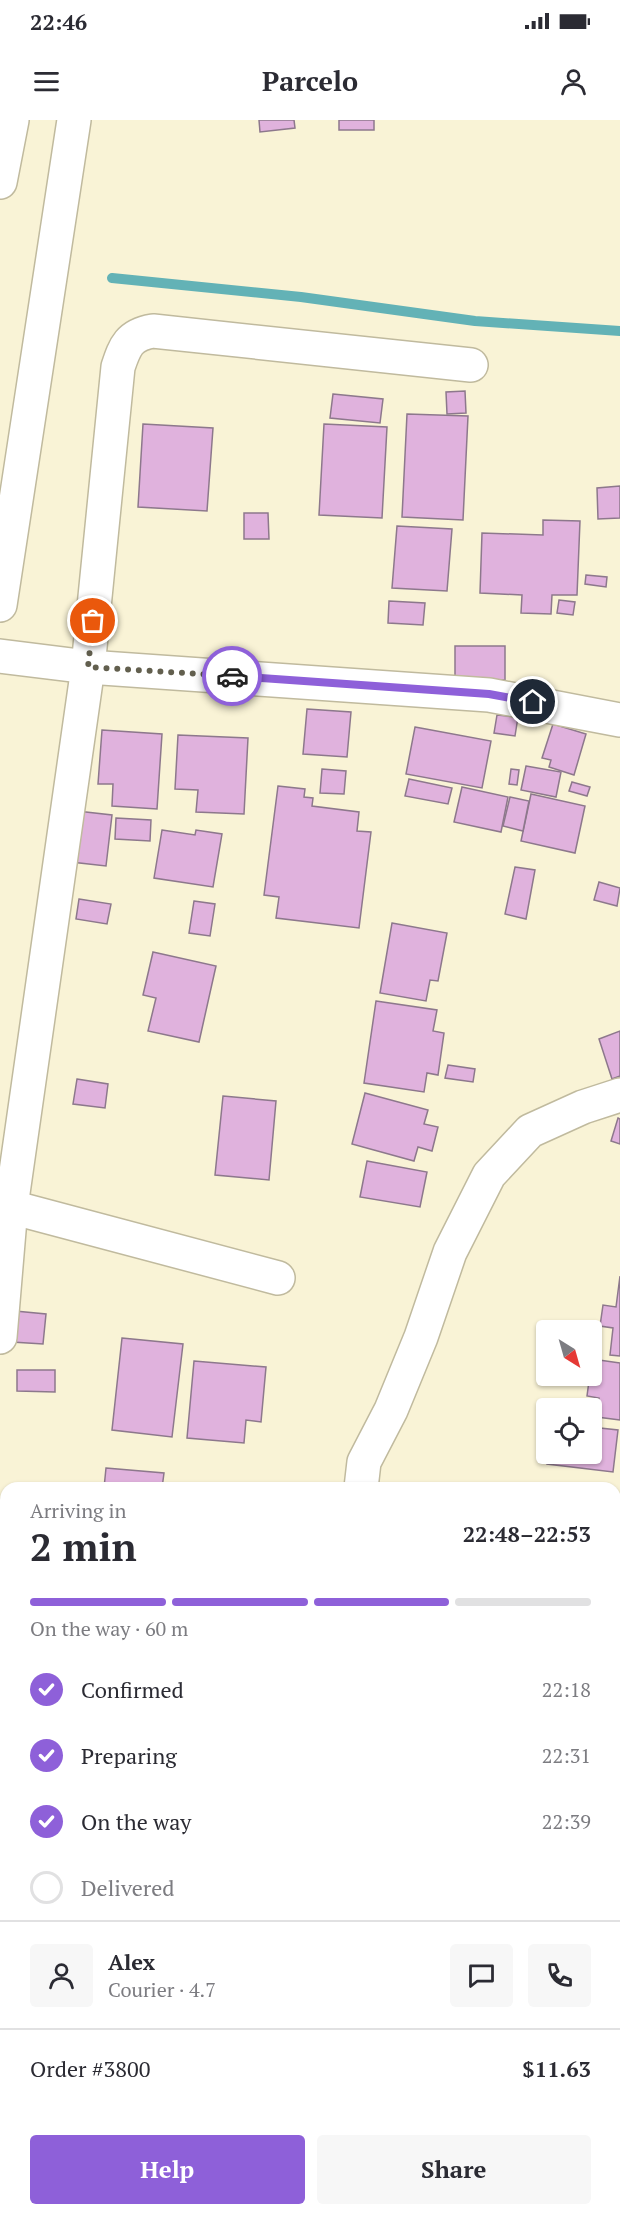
<!DOCTYPE html>
<meta charset="utf-8">
<style>
:root{--surface:#fff;--page:#f7f7f7;--text:#2b2b33;--muted:#7c7c81;--line:#e1e1e2;--accent:#8e60d9}
body{margin:0;font-family:"PT Serif",serif;background:var(--page);color:var(--text);height:100vh;display:flex;flex-direction:column;font-size:22px;white-space:nowrap}
*{box-sizing:border-box;margin:0}
p{font-size:20px;color:var(--muted)}
.icon{flex:none;width:33px;height:33px;fill:none;stroke:currentColor;stroke-width:2;stroke-linecap:round;stroke-linejoin:round}
.map{position:relative;flex:1;overflow:hidden}
.panel{position:absolute;left:0px;top:1362px;width:621px;height:734px;display:flex;flex-direction:column;background:var(--surface);border-radius:18px 18px 0 0;box-shadow:0 2px 4px #0004}
.panel>*{flex:none}
.needle{width:39px;rotate:143deg}
.tools{position:absolute;left:536px;top:1200px;display:grid;gap:12px}
.tools a{display:grid;place-items:center;width:66px;height:66px;border-radius:6px;background:var(--surface);box-shadow:0 2px 4px #0004;font-size:30px}
.pin{position:absolute;display:grid;place-items:center;width:51px;height:51px;color:#fff;margin:-26px;border:3px solid #fff;border-radius:50%;box-shadow:0 2px 6px #0007}
.courier{position:absolute;display:grid;place-items:center;width:60px;height:60px;margin:-30px;border:4px solid #8e60d9;border-radius:50%;background:#fff;color:#222;box-shadow:0 2px 8px #0007}
.headline em{font-style:normal;font-weight:800}
.headline div{display:flex;flex-direction:column-reverse}
.headline{display:flex;align-items:center;justify-content:space-between;height:102px;padding:0 30px}
h1{font-size:39px;font-weight:800;line-height:45px}
.bar{display:grid;grid-template-columns:repeat(4,1fr);gap:9px 6px;align-content:center;height:72px;padding:0 30px}
.bar i{height:8px;border-radius:4px;background:var(--line)}
.bar .current{background:var(--accent)}
.bar p{grid-column:span 4}
.line{display:flex;align-items:center;gap:15px;padding:0 30px;border-top:2px solid var(--line)}
.line div{flex:1}
.round{display:grid;place-items:center;flex:none;width:63px;height:63px;border-radius:6px;background:var(--page)}
ol{padding:0 30px;list-style:none}
li{display:flex;align-items:center;gap:18px;height:66px}
li p{margin-inline-start:auto}
li .icon{padding:6px;border-radius:50%;background:var(--accent);color:#fff;stroke-width:4}
li:last-child{color:var(--muted)}
li i{width:33px;height:33px;border:3px solid var(--line);border-radius:50%}
.button{display:flex;gap:12px;margin-top:auto;padding:12px 30px}
.button a{flex:1;height:69px;border-radius:6px;background:var(--accent);color:#fff;font-size:24px;font-weight:800;line-height:69px;text-align:center}
.button a+a{background:var(--page);color:var(--text)}
.status{display:flex;justify-content:space-between;align-items:center;height:42px;padding:0 30px;background:var(--surface);direction:ltr}
.status svg{height:16px;fill:currentColor}
header{display:flex;justify-content:space-between;align-items:center;height:78px;padding:0 30px;background:var(--surface);font-size:27px;font-weight:800}
.map>svg:first-child{display:block}
</style>
<div class="status"><b>22:46</b><svg viewBox="0 0 49 12"><path d="M0 12V9h3v3zM5 12V6h3v6zM10 12V3h3v9zM15 12V0h3v12zM26 1h20v11H26zM47 4h2v5h-2z"/></svg></div>
<header><svg class="icon" aria-label="menu" viewBox="0 0 24 24"><path d="M4 6h16M4 12h16M4 18h16"/></svg>Parcelo<svg class="icon" aria-label="person" viewBox="0 0 24 24"><circle cx="12" cy="8" r="4"/><path d="M4 21q1-7 8-7t8 7"/></svg></header>
<div class="map">
<svg width="620" height="2095" viewBox="0 0 620 2095">
<rect width="100%" height="100%" fill="#f9f3d6"/>
<g fill="none" stroke-linecap="round" stroke-linejoin="round">
<path stroke="#63b2b6" stroke-width="10" d="M112,158L301,177L475,201L620,211"/>
</g>
<g fill="#e0b2dd" stroke="#8d788c" stroke-width="1.5">
<path d="M259,0H294L295,8L260,12Z"/>
<rect x="339" y="0" width="35" height="10"/>
<path d="M465,271L466,293L447,294L446,272Z"/>
<path d="M333,274L383,279L380,303L330,298Z"/>
<path d="M407,294L468,296L463,400L402,397Z"/>
<path d="M143,304L213,308L207,391L138,387Z"/>
<path d="M324,304L387,307L382,398L319,395Z"/>
<path d="M620,366V398L598,399L597,368Z"/>
<path d="M244,393H268L269,419H244Z"/>
<path d="M543,400L580,401L577,475H552L551,494L521,493L522,475L480,473L482,413L543,415Z"/>
<path d="M397,406L452,409L447,471L392,468Z"/>
<path d="M586,455L607,457L606,467L585,464Z"/>
<path d="M559,480L575,482L573,495L557,493Z"/>
<path d="M389,481L425,483L423,505L388,503Z"/>
<rect x="455" y="526" width="50" height="34"/>
<path d="M307,589L351,592L347,637L303,634Z"/>
<path d="M497,595L518,597L515,616L494,613Z"/>
<path d="M553,604L586,614L574,655L549,647L551,640L542,638Z"/>
<path d="M415,607L491,621L482,668L406,654Z"/>
<path d="M102,610L162,614L157,689L112,686L113,664H98Z"/>
<path d="M178,615L248,618L244,694L196,692L198,670L175,669Z"/>
<path d="M526,646L561,652L556,677L521,670Z"/>
<path d="M322,649L346,651L344,674L320,673Z"/>
<path d="M511,649L519,650L517,665L509,664Z"/>
<path d="M409,659L452,668L448,684L405,676Z"/>
<path d="M572,662L590,667L587,676L569,671Z"/>
<path d="M278,666L305,669L304,677L313,678L312,686L359,692L357,711L371,712L359,808L276,798L279,777L264,775Z"/>
<path d="M462,667L508,677L501,712L454,702Z"/>
<path d="M531,674L585,686L575,733L521,721Z"/>
<path d="M510,677L529,681L523,711L503,706Z"/>
<path d="M77,691L112,695L106,746L71,742Z"/>
<path d="M116,698L151,700L150,721L115,719Z"/>
<path d="M162,710L195,715L196,710L222,714L213,767L154,758Z"/>
<path d="M515,747L535,750L526,799L505,794Z"/>
<path d="M599,762L620,768L617,786L594,780Z"/>
<path d="M79,779L111,784L107,804L76,799Z"/>
<path d="M194,781L215,784L210,816L189,813Z"/>
<path d="M392,803L447,813L438,861L430,860L426,881L380,873Z"/>
<path d="M153,832L216,846L199,922L148,911L156,878L143,875Z"/>
<path d="M376,881L437,890L433,911L444,913L438,955L427,953L424,972L364,963Z"/>
<path d="M620,911V956L612,959L599,919Z"/>
<path d="M448,945L475,949L473,962L445,958Z"/>
<path d="M77,959L108,964L105,988L73,984Z"/>
<path d="M365,973L428,990L424,1004L438,1007L432,1031L418,1027L414,1041L352,1024Z"/>
<path d="M223,976L276,981L269,1060L215,1055Z"/>
<path d="M618,998L620,999V1024L611,1021Z"/>
<path d="M367,1041L427,1052L420,1087L360,1077Z"/>
<path d="M620,1156V1236L610,1235L613,1208L600,1206L603,1185L616,1187Z"/>
<path d="M15,1191L46,1194L43,1224L12,1222Z"/>
<path d="M122,1218L183,1224L172,1317L112,1310Z"/>
<path d="M592,1239L620,1243V1300L597,1297L599,1278L587,1276Z"/>
<path d="M194,1241L266,1247L261,1302L246,1300L244,1323L187,1318Z"/>
<path d="M17,1250H55V1272L17,1271Z"/>
<path d="M591,1307L618,1310L613,1352L547,1344L548,1334H591Z"/>
<path d="M106,1348L164,1353L162,1368H104Z"/>
<rect x="615" y="1383" width="5" height="24"/>
<path d="M4,1635L6,1636V1774H0V1678Z"/>
<path d="M615,1637L620,1638V1713L615,1712Z"/>
<path d="M0,1829H6V1924L0,1923Z"/>
<rect x="0" y="1935" width="6" height="99"/>
<path d="M13,2090H121L120,2095H12Z"/>
<path d="M405,2090H506L505,2093L496,2091L495,2095H404Z"/>
</g>
<g fill="none" stroke-linecap="round" stroke-linejoin="round">
<defs>
<g id="minor">
<path d="M0,485L74,0"/>
<path d="M0,536L88,547L489,575L620,600"/>
<path d="M11,1087L278,1158"/>
<path d="M0,1217L11,1087L88,547L118,247C125,226 129,215 153,211L471,245"/>
<path d="M361,1368L364,1342L391,1290L421,1217L450,1132L489,1055L530,1011L583,987L620,975"/>
<path d="M615,1482L620,1483"/>
<path d="M0,1562H6"/>
<path d="M615,1792L620,1794"/>
<path d="M335,2095V2090"/>
</g>
<path id="major" d="M0,62L12,0"/>
</defs>
<use href="#minor" stroke="#c0ba9e" stroke-width="36"/>
<use href="#major" stroke="#c0ba9e" stroke-width="36"/>
<use href="#minor" stroke="#fff" stroke-width="33"/>
<use href="#major" stroke="#fff" stroke-width="33"/>
</g>
<g fill="none" stroke-linecap="round" stroke-linejoin="round">
<path stroke="#625f4e" stroke-width="6" stroke-dasharray="0 10.8" d="M93,501L88,547L232,556"/>
<path stroke="#8e60d9" stroke-width="8" d="M232,556L489,574L533,582"/>
</g>
</svg>
<div class="tools">
<a><svg class="needle" viewBox="-14 -14 28 28"><path d="M0-13l5 13h-10z" fill="#e53935"/><path d="M0 13l5-13h-10z" fill="#7c7c81"/></svg></a>
<a><svg class="icon" aria-label="locate" viewBox="0 0 24 24"><circle cx="12" cy="12" r="6"/><path d="M12 2v4M12 18v4M2 12h4M18 12h4"/></svg></a>
</div>
<div class="pin" style="left:93px;top:501px;background:#ea580c"><svg class="icon" aria-label="bag" viewBox="0 0 24 24"><path d="M5 8h14l-1 12H6zM9 8a3 3 0 0 1 6 0"/></svg></div>
<div class="pin" style="left:533px;top:582px;background:#1f2937"><svg class="icon" aria-label="home" viewBox="0 0 24 24"><path d="M3 11l9-7 9 7M6 9v11h12V9"/></svg></div>
<div class="courier" style="left:232px;top:556px"><svg class="icon" aria-label="car" viewBox="0 0 24 24"><path d="M5 17H2v-5l4-1 3-4h7l3 4 3 1v5h-3M9 17h6M6 11h13"/><circle cx="7" cy="17" r="2"/><circle cx="17" cy="17" r="2"/></svg></div>
<section class="panel">
<div class="headline"><div><h1>2 min</h1><p>Arriving in</p></div><em>22:48–22:53</em></div>
<div class="bar"><i class="current"></i><i class="current"></i><i class="current"></i><i></i><p>On the way · 60 m</p></div>
<ol>
<li><svg class="icon" aria-label="check" viewBox="0 0 24 24"><path d="M5 12l5 5 9-10"/></svg>Confirmed<p>22:18</p></li>
<li><svg class="icon" aria-label="check" viewBox="0 0 24 24"><path d="M5 12l5 5 9-10"/></svg>Preparing<p>22:31</p></li>
<li><svg class="icon" aria-label="check" viewBox="0 0 24 24"><path d="M5 12l5 5 9-10"/></svg>On the way<p>22:39</p></li>
<li><i></i>Delivered</li>
</ol>
<div class="line" style="height:108px"><a class="round"><svg class="icon" aria-label="person" viewBox="0 0 24 24"><circle cx="12" cy="8" r="4"/><path d="M4 21q1-7 8-7t8 7"/></svg></a><div><b>Alex</b><p>Courier · 4.7</p></div><a class="round"><svg class="icon" aria-label="chat" viewBox="0 0 24 24"><path d="M4 5h16v11H9l-5 4z"/></svg></a><a class="round"><svg class="icon" aria-label="phone" viewBox="0 0 24 24"><path d="M5 4h4l2 5-3 2q2 4 5 5l2-3 5 2v4C11 20 4 13 5 4z"/></svg></a></div>
<div class="line" style="height:78px"><div>Order #3800</div><b>$11.63</b></div>
<div class="button"><a>Help</a><a>Share</a></div>
</section>
</div>
